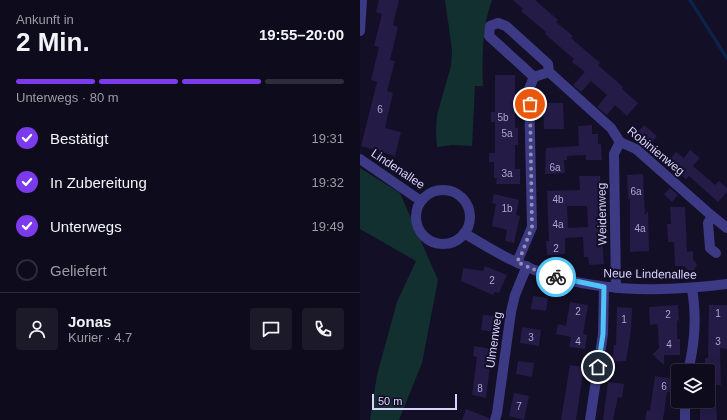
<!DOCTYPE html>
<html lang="de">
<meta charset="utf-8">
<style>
:root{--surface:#0e0b1c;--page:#1c1929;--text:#f1f3f6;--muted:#9b9ba3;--line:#2e2b3b;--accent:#7c3aed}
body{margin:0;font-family:Helvetica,sans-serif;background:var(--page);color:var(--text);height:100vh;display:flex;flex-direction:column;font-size:15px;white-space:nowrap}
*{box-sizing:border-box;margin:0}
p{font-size:13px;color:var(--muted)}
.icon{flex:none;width:22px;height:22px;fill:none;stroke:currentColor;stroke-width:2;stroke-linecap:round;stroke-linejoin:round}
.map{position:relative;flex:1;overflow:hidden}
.details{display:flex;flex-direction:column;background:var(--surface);width:360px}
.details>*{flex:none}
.fabs{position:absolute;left:311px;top:364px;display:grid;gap:8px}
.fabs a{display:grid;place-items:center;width:44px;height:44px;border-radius:4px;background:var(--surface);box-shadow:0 4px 16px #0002,0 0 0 1px var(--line);font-size:20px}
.scale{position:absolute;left:12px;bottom:10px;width:85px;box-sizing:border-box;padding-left:4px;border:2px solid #d9d4ff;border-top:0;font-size:11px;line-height:14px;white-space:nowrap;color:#d9d4ff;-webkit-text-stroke:3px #130f26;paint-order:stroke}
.pin{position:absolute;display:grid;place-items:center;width:34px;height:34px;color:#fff;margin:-17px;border:2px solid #fff;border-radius:50%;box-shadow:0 1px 4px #0007}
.courier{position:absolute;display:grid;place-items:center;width:40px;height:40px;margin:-20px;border:3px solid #4fc3f7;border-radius:50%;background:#fff;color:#222;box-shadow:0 1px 5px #0007}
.head em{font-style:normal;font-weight:600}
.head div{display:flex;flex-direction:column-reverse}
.head{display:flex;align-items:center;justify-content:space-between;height:68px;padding:0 16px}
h1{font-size:26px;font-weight:600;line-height:30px}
.bar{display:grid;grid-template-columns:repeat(4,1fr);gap:6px 4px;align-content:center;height:48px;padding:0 16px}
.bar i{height:5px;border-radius:3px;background:var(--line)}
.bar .current{background:var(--accent)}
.bar p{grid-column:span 4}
.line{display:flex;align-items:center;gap:10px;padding:0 16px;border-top:1px solid var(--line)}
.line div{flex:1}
.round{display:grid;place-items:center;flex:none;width:42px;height:42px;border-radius:4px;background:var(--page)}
ol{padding:0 16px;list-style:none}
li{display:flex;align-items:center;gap:12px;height:44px}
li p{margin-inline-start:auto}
li .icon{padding:4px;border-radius:50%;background:var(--accent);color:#fff;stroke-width:4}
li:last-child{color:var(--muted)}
li i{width:22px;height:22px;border:2px solid var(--line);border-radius:50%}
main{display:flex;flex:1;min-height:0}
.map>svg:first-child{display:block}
</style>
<main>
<section class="details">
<div class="head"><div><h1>2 Min.</h1><p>Ankunft in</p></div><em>19:55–20:00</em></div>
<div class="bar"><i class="current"></i><i class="current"></i><i class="current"></i><i></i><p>Unterwegs · 80 m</p></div>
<ol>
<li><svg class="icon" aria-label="check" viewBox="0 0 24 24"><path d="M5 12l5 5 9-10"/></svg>Bestätigt<p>19:31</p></li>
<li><svg class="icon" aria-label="check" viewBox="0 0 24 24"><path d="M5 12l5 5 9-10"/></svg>In Zubereitung<p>19:32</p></li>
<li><svg class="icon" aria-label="check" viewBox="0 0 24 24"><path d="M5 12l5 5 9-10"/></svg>Unterwegs<p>19:49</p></li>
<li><i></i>Geliefert</li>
</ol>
<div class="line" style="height:72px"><a class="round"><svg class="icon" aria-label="person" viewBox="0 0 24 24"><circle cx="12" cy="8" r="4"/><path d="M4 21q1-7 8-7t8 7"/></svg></a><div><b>Jonas</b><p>Kurier · 4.7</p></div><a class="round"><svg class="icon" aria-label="chat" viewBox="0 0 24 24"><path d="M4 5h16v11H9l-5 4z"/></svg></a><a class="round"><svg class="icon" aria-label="phone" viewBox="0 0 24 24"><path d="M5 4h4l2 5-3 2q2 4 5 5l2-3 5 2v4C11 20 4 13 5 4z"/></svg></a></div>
</section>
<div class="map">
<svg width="367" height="420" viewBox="0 0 367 420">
<rect width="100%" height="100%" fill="#130f26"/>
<g fill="#12302f">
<path d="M85,0H132C122,26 122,58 123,86H115L112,146L92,145L77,147L76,132L77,115L91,66L92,50Z"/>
<path d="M0,168L40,193L78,280L62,363L39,420H10L17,375L37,302L56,261L0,229Z"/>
</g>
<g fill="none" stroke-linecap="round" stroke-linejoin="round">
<path stroke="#0c2248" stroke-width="3.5" d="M330,0L367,58"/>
</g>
<g fill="#241b47" fill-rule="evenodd">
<path d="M19,0H39L33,25L38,27L30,60L35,61L27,91L33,93L25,128L41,132L35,156L1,146L17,82L11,80L19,47L14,46L22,14L16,12Z"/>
<path d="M153,0H175L198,20L196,22L213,36L211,38L240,63L238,65L263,87L262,89L278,103L267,116L255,105L247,115L237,107L247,95L231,81L221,92L213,85L225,72L212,62L214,59L185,34L186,32L161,11L163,9Z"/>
<path d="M135,75H155V128H158V145H155V169H160V184H136L137,178H134V162H129V153H135V122H131V112H135Z"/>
<path d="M183,103H203L204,129H184Z"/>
<path d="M232,125V134H238V144H241L242,160H226V155L207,156V160H204L205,173L185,174L186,148L219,146L218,126Z"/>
<path d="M284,125L297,136L290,145L277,133Z"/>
<path d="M330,150L340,158L333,166L355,185L359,181L367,188V192L358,202L329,176L326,179L307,163L316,152L324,158Z"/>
<path d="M283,174L285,215L288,211L289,251L270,252V199H268L267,175Z"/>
<path d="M219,176H240L241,194H242L243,213H240L244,264L229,265L228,257H224L223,237L205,238V254L187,255L186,241H189L187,191L220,190ZM208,206H227L228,227L208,228L207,207Z"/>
<path d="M310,188L318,195L312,202L304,194Z"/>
<path d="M134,194L159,200L156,215L160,216L154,243L145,241L147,230L132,226L136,204L132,203Z"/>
<path d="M310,207H325L327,252L333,251V259L337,265L334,270H328L324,266H315L314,242H308L307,224H311Z"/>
<path d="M125,266L147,275L139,293L135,292L133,295L101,281L103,268L123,271Z"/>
<path d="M173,296L188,298L186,311L171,309Z"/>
<path d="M210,302L228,305L223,334L227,335L225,349L209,347L211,337L196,334L198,324L206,326Z"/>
<path d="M318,305L319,320L317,321V339H320V355H304V365L295,357V355H292L299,348L298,328L297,324L290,325L289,307Z"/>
<path d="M349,305H367V349L360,348L361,385H348V371H345V358H348Z"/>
<path d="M257,307L272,308L271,331L266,361L252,362L254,345H256Z"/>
<path d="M123,315L136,316L134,332L121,330Z"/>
<path d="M162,327L181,330L179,346L160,343Z"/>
<path d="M114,346L132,349L126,398L112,395L117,357L113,356Z"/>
<path d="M158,361L174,363L172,377L156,374Z"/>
<path d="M210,365L224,367L218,407L216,420H201Z"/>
<path d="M295,376L315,379L312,393L307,392L303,420H285L287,410L290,411Z"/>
<path d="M248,382L264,384L262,398L258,397L253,420H243Z"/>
<path d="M154,393L169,396L164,420L149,416Z"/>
<path d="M340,401H356L357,420H340Z"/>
<path d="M106,409L129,418V420H102Z"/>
</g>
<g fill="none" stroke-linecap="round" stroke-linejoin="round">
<g stroke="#3d3a85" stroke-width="10">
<path d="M0,31L2,0"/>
<path d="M174,77L129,36L130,26L138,23L146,26L188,64L189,72L251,128L260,142L276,149L352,216L348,223L350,248L356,253"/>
<path d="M0,159L61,201"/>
<circle cx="83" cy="217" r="27"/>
<path d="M352,216L367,228"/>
<path d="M104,233C129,248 155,264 183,273C242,293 306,292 367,284"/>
<path d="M157,262L161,253L172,227L169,89L174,77L189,72"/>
<path d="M256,288L254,154L260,142"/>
<path d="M328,371C335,343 337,317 332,289"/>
<path d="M325,401V420"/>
<path d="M135,420L137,413L151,312L155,295L167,266"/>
<path d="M230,420L243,334L244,287"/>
</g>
</g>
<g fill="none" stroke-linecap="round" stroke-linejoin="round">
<path stroke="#948fb3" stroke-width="4" stroke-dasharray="0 7.2" d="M170,104L172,227L162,253L157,262L182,273L196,277"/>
<path stroke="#4fc3f7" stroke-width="5" d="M196,277L244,287L243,334L238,367"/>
</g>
<g text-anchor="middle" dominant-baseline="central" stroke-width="4" stroke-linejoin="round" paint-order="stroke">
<g font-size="10" fill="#aca6d1">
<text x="20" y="109">6</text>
<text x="143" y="117">5b</text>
<text x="147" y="133">5a</text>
<text x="195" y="167">6a</text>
<text x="147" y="173">3a</text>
<text x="276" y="191">6a</text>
<text x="198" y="199">4b</text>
<text x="147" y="208">1b</text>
<text x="198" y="224">4a</text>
<text x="280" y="228">4a</text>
<text x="196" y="248">2</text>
<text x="132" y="280">2</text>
<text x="218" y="311">2</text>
<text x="358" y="313">1</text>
<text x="308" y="314">2</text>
<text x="264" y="319">1</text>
<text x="171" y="337">3</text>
<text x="218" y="341">4</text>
<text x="358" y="341">3</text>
<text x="309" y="344">4</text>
<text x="304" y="386">6</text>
<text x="120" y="388">8</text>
<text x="159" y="406">7</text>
</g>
<g font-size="12" fill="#d9d4ff" stroke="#130f26">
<text transform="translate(296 151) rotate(39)">Robinienweg</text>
<text transform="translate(38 169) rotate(34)">Lindenallee</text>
<text transform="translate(242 214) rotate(-91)">Weidenweg</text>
<text transform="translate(290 274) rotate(1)">Neue Lindenallee</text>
<text transform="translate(134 340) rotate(-82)">Ulmenweg</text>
</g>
</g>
</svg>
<div class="fabs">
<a><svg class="icon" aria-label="layers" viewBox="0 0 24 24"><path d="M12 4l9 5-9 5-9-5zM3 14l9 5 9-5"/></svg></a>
</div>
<div class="scale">50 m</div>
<div class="pin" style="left:170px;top:104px;background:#ea580c"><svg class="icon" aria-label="bag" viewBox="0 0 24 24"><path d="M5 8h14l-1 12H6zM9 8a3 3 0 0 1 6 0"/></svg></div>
<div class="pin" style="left:238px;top:367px;background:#1f2937"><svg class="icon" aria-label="home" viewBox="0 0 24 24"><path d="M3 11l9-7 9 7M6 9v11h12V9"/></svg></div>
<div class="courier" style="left:196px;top:277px"><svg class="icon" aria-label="bike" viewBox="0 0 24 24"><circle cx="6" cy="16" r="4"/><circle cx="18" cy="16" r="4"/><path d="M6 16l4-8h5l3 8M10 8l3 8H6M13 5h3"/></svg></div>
</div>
</main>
